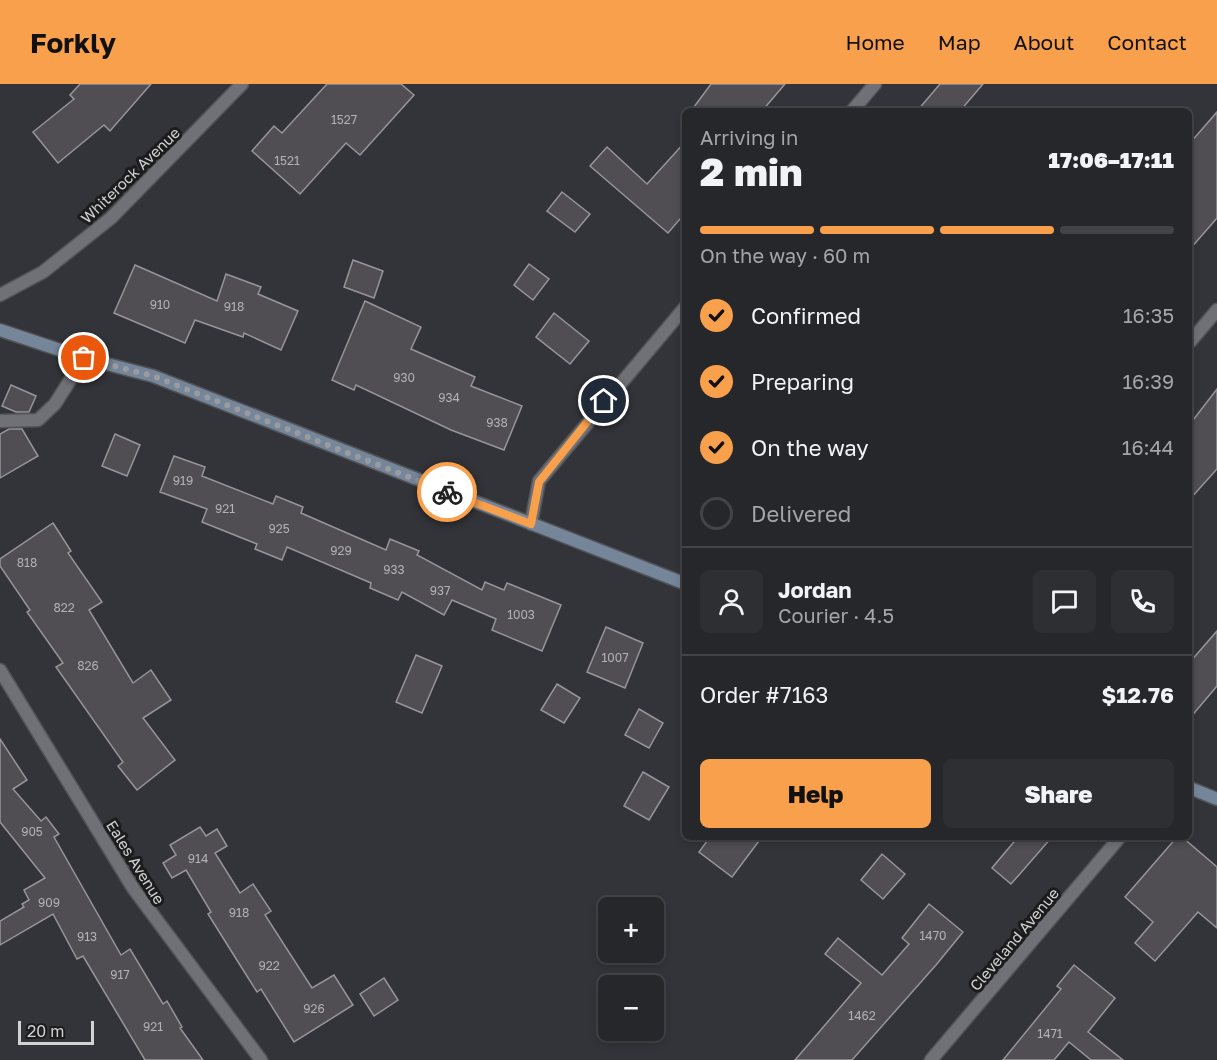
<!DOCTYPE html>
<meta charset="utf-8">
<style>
:root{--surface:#26272b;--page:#2e2f33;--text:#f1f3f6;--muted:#a4a5a9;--line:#424447;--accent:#f9a04c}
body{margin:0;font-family:"Golos Text",sans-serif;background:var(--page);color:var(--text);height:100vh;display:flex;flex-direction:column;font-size:22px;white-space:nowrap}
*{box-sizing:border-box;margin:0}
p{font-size:20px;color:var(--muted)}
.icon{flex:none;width:33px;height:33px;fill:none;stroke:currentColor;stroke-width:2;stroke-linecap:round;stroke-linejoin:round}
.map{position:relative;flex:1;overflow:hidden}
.details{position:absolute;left:682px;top:24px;width:510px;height:732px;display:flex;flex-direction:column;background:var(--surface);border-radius:9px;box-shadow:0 3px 9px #0003,0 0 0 2px var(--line)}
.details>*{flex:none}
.fabs{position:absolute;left:598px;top:813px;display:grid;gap:12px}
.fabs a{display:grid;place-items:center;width:66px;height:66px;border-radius:9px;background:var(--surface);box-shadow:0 3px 9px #0003,0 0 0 2px var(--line);font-size:30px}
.scale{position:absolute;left:18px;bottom:15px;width:76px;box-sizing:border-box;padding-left:6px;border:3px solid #d2d2d5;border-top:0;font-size:16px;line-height:21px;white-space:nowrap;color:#d2d2d5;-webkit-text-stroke:4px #1c1c1e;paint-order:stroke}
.pin{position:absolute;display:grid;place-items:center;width:51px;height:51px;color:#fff;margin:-26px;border:3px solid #fff;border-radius:50%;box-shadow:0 2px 6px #0007}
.courier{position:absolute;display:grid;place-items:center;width:60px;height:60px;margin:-30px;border:4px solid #f9a04c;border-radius:50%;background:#fff;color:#222;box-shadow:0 2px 8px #0007}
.head em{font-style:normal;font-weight:800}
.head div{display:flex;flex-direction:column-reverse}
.head{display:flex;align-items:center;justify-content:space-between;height:102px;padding:0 18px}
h1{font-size:39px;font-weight:800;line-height:45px}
.bar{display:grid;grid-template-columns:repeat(4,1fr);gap:9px 6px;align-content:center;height:72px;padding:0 18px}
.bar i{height:8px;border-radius:4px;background:var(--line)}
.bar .active{background:var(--accent)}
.bar p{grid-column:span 4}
.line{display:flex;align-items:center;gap:15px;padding:0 18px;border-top:2px solid var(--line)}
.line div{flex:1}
.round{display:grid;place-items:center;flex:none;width:63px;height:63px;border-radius:9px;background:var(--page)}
ol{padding:0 18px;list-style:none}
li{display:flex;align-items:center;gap:18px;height:66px}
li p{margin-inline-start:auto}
li .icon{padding:6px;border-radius:50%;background:var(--accent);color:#111;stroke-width:4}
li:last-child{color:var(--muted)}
li i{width:33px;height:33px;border:3px solid var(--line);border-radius:50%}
.button{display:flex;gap:12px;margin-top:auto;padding:12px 18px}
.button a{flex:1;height:69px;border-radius:9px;background:var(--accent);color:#111;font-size:24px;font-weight:800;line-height:69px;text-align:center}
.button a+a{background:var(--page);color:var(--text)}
header{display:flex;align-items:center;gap:36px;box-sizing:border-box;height:84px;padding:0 30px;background:var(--accent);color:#111}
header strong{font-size:28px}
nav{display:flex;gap:33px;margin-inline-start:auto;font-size:21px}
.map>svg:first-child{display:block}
</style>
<header>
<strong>Forkly</strong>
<nav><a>Home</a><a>Map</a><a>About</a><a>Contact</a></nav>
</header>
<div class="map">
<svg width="1217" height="976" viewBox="0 0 1217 976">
<rect width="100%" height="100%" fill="#333439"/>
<g fill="#504e53" stroke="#98959a" stroke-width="1.5">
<path d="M80,0H151L110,47L104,41L58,79L33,48L74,15L70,11Z"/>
<path d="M327,0H401L414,11L360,71L346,59L300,110L252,67L274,42L282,49Z"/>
<path d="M711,0H785L762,27H691Z"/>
<path d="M940,0H983L960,27H917Z"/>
<path d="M1217,28V134L1190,165V59Z"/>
<path d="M686,57V128L668,149L590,82L607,63L647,100Z"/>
<path d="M562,108L590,130L575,148L547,127Z"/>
<path d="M353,176L383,187L374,214L344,203Z"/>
<path d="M529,180L549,195L533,216L514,201Z"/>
<path d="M135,181L217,217L226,190L261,203L258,210L298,227L281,266L244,249L243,253L195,236L185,259L114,229Z"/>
<path d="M365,217L421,243L411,265L475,293L471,302L522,322L504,366L451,346L356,301L354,306L332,296Z"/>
<path d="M554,229L589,257L570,280L536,253Z"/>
<path d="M11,301L36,312L29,328H16L2,322Z"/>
<path d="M1217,305V385L1190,415V340Z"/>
<path d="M9,345H22L38,372L0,394V350Z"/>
<path d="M115,350L140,361L127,392L102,382Z"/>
<path d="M174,372L205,383L202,392L273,420L276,412L303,423L301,429L386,466L390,455L419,467L417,471L482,506L485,498L504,506L507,499L561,521L542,567L492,546L496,535L452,516L444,531L402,508L398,516L370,504L371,499L287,463L282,476L255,465L257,460L202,438L207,425L160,408Z"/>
<path d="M53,439L71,467L68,469L102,518L89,526L133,599L151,586L171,616L143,634L175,676L137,706L118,682L123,678L56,583L63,579L27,528L30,526L0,482V475Z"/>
<path d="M606,543L643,559L625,604L587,588Z"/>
<path d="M1217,547V602L1190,634V578Z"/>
<path d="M416,571L442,582L422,629L396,618Z"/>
<path d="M557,600L580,614L564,639L541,626Z"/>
<path d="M639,625L663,639L649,664L625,651Z"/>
<path d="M0,655L27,696L13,705L41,737L46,733L59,750L54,753L121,871L130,865L163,920L167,917L182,943L180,944L203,976H145L83,872L77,875L53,830L0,861V837L24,823L22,820L29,816L24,806L45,794L0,738Z"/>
<path d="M643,688L669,703L649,736L624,722Z"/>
<path d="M200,743L206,752L217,745L227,762L215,769L240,809L253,800L271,827L265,831L312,904L334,891L353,921L294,958L261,905L257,908L240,881L208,830L211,828L186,786L172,794L163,779L176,771L170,761Z"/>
<path d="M710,753H762L732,793L699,768Z"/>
<path d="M1018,753H1052L1011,800L992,784Z"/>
<path d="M1177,753H1182L1217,783V844L1198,828L1155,877L1135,859L1153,838L1125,813Z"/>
<path d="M882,770L905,790L883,815L861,796Z"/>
<path d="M929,820L963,848L936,881L852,976H795L861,899L825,870L838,854L882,891L909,860L902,854Z"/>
<path d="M1074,881L1115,914L1088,948L1123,976H1091L1069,958L1054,976H1003L1061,905L1057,902Z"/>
<path d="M384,894L398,916L374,932L360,910Z"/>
</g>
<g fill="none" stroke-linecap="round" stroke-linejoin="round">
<defs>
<path id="lane" d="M0,337L38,336L55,320L84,274"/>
<g id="street">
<path d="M852,27L875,0"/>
<path d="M0,211L43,188L111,134L242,0"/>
<path d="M1190,258L1217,226"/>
<path d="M531,440L539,397L686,222"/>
<path d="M0,586L133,804L261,976"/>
<path d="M931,976L1120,753"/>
</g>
<g id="secondary">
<path d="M0,246L84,274L153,292L686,500"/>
<path d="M1190,704L1217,715"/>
</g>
</defs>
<use href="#lane" stroke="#525356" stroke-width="15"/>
<use href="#street" stroke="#525356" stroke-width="15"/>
<use href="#secondary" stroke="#525356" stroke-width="15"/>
<use href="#lane" stroke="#707176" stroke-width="12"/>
<use href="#street" stroke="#707176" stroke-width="12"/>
<use href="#secondary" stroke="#76869a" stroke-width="12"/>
</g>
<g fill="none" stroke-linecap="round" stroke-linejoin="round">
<path stroke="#9a9b9e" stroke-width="6" stroke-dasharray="0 10.8" d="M84,274L153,292L447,408"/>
<path stroke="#f9a04c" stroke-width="8" d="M447,408L531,440L539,398L604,317"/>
</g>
<g text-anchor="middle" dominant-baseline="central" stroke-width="6" stroke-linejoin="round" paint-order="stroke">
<g font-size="12" fill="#b2b1b4">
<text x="344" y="35">1527</text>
<text x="287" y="76">1521</text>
<text x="160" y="220">910</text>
<text x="234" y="222">918</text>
<text x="404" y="293">930</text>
<text x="449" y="313">934</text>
<text x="497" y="338">938</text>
<text x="183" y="396">919</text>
<text x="225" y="424">921</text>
<text x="279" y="444">925</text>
<text x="341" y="466">929</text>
<text x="27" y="478">818</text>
<text x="394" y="485">933</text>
<text x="440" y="506">937</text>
<text x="64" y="523">822</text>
<text x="521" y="530">1003</text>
<text x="615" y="573">1007</text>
<text x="88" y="581">826</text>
<text x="32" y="747">905</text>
<text x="198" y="774">914</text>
<text x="49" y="818">909</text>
<text x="239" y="828">918</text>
<text x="933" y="851">1470</text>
<text x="87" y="852">913</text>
<text x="269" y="881">922</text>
<text x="120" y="890">917</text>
<text x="314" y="924">926</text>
<text x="862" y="931">1462</text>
<text x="153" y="942">921</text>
<text x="1050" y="949">1471</text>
</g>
<g font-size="15" fill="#d2d2d5" stroke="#1c1c1e">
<text transform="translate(130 91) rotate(-44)">Whiterock Avenue</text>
<text transform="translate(136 778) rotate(58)">Eales Avenue</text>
<text transform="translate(1014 855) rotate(-50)">Cleveland Avenue</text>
</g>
</g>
</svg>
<div class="fabs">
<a>+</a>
<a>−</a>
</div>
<div class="scale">20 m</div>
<div class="pin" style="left:84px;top:274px;background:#ea580c"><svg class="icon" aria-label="bag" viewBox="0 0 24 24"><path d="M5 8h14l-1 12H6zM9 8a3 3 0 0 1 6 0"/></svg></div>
<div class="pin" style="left:604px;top:317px;background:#1f2937"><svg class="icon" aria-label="home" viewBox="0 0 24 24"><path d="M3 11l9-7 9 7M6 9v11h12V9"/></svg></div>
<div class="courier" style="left:447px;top:408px"><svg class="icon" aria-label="bike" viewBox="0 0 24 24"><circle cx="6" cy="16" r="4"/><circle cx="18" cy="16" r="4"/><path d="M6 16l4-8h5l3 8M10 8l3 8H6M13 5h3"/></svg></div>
<section class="details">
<div class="head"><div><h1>2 min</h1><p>Arriving in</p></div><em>17:06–17:11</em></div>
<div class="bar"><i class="active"></i><i class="active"></i><i class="active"></i><i></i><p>On the way · 60 m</p></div>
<ol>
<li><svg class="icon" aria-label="check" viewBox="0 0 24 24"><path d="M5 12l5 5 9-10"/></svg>Confirmed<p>16:35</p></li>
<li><svg class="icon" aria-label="check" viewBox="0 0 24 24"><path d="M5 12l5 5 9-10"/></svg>Preparing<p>16:39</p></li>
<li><svg class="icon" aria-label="check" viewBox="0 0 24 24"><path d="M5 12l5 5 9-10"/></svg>On the way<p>16:44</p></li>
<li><i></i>Delivered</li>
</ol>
<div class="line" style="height:108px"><a class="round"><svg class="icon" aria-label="person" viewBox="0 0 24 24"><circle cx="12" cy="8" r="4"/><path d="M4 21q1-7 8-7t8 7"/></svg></a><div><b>Jordan</b><p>Courier · 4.5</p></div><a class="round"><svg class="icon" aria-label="chat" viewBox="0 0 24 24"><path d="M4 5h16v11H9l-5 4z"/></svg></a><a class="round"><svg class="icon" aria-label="phone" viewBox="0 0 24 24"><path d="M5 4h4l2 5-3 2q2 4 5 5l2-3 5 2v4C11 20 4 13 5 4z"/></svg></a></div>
<div class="line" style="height:78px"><div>Order #7163</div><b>$12.76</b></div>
<div class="button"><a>Help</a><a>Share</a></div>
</section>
</div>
